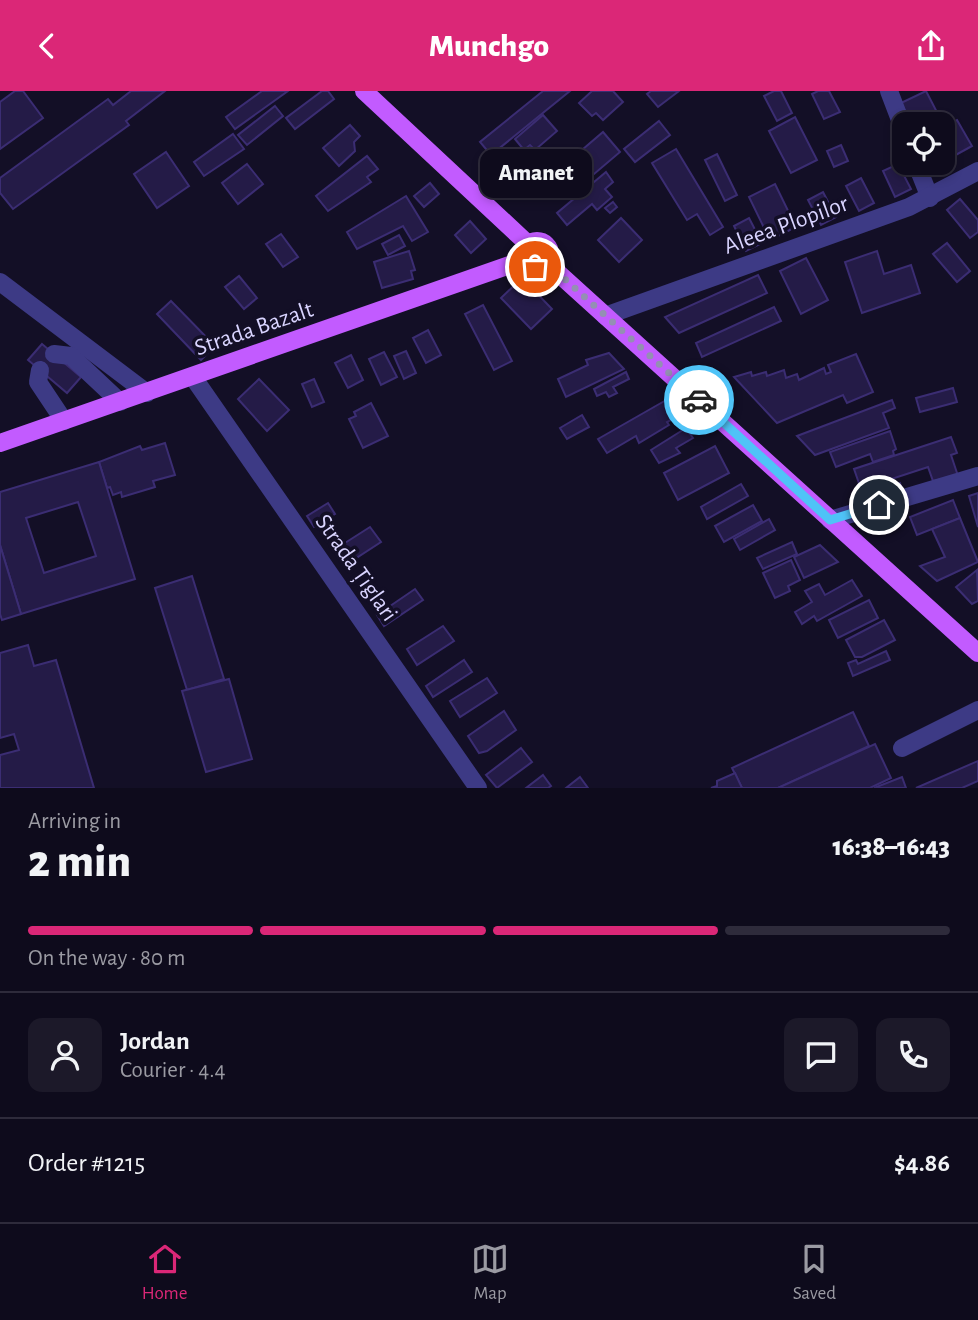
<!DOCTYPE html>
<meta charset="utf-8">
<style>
:root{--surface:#0e0b1c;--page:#1c1929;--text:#f1f3f6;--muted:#9b9ba3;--line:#2e2b3b;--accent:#db2777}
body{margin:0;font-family:"Alegreya Sans",sans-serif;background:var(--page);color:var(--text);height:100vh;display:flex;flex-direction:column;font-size:26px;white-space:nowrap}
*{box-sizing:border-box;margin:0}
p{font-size:23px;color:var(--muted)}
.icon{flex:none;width:38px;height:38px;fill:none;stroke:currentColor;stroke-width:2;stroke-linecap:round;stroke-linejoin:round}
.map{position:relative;height:697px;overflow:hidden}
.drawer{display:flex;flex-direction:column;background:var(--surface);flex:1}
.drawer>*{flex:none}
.fabs{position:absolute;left:892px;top:21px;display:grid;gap:14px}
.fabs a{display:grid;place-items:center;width:63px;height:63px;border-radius:14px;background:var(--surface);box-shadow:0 4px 10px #0003,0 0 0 2px var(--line);font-size:35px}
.pin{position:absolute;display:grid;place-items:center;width:60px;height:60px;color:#fff;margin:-30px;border:4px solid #fff;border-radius:50%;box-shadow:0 2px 7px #0007}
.courier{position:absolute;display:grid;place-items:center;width:70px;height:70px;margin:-35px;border:5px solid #4fc3f7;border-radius:50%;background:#fff;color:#222;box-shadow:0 2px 9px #0007}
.bubble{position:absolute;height:49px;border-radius:14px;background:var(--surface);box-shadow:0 4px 10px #0003,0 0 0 2px var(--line);font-size:23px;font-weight:800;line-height:49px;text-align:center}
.summary em{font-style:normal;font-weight:800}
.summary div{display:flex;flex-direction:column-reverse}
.summary{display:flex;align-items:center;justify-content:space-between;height:119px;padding:0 28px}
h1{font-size:46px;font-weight:800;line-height:52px}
.bar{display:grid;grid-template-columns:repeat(4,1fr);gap:10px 7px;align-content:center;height:84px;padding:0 28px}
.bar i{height:9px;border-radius:5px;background:var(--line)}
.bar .selected{background:var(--accent)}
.bar p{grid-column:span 4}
.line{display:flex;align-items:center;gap:18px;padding:0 28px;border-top:2px solid var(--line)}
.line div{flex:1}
.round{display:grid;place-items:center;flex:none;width:74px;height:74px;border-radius:14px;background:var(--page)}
header{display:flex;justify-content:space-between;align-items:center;height:91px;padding:0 28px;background:var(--accent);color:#fff;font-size:32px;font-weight:800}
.tabs{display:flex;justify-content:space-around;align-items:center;height:98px;border-top:2px solid var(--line);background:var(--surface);font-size:19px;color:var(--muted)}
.tabs a{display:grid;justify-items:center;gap:4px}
.tabs .selected{color:var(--accent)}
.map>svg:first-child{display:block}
</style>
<header><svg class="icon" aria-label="back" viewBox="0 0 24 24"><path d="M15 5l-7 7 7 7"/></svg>Munchgo<svg class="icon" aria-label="share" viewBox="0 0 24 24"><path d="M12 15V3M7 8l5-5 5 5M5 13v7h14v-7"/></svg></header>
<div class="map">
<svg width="978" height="697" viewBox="0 0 978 697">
<rect width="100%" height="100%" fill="#130f26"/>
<g fill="#241b47" stroke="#3b2d73" stroke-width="2" fill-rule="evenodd">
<path d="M15,0H23L43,27L0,58V11Z"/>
<path d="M131,0H165L126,30L129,34L13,118L0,102V87L108,8L113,14Z"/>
<path d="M262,0H288L235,38L226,26Z"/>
<path d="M322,0H328L334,8L295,38L286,27Z"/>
<path d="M543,0H570L491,64L480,51Z"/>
<path d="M592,0H613L623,11L603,29L596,22L592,25L579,12Z"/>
<path d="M651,0H679L658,16L647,3Z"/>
<path d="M774,0H781L792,22L777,30L764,5Z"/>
<path d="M818,0H829L840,21L824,28L812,3Z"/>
<path d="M926,0L940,27L929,33H912L901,12Z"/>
<path d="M275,15L283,25L247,54L238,44Z"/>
<path d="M543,24L557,40L535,59L530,54L524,59L515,48Z"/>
<path d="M795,26L817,69L791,82L769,40Z"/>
<path d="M957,29L972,55L943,71V37Z"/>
<path d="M659,30L670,44L635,71L624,58Z"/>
<path d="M350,34L360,45L354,51L355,60L339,75L323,57Z"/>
<path d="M603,41L620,61L587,89L581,83L566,95L555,82Z"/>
<path d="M233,43L244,58L204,85L194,71Z"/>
<path d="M841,54L848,70L834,76L827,60Z"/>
<path d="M676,58L723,136L710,144L697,123L687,129L652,72Z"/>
<path d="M166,61L189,95L157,117L134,83Z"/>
<path d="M717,63L737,104L725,110L705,69Z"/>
<path d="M367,65L378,78L367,86L371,91L328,120L316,105Z"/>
<path d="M540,69L551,83L529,101L518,88Z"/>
<path d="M927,72H943L931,78Z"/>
<path d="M247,73L263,93L238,113L222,92Z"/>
<path d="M898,73L911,98L895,106L883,80Z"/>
<path d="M606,81L613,91L605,98L612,106L597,119L592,113L567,134L557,122Z"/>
<path d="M861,87L874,112L859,120L846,95Z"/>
<path d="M430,92L439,103L424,116L414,105Z"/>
<path d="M775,93L796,136L770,149L749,106Z"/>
<path d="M823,101L836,126L821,134L808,109Z"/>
<path d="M406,105L428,141L412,150L403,135L357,158L347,141Z"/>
<path d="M960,108L978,129V141L970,147L947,119Z"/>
<path d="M613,111L617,116L610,122L605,117Z"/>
<path d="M621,127L642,149L619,171L598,149Z"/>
<path d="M749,127L762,152L746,160L734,135Z"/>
<path d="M470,130L486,148L471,162L455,144Z"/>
<path d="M281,143L298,166L283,176L266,153Z"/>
<path d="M399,144L405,155L388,164L382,153Z"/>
<path d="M947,152L970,180L957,191L933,163Z"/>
<path d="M409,160L415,179L411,180L413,188L382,197L374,171Z"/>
<path d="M877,160L884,183L911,174L920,202L862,222L845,171Z"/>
<path d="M806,167L828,209L801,223L780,180Z"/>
<path d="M758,184L767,202L679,242L665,226Z"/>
<path d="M239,185L257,207L244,218L225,196Z"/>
<path d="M522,187L552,218L531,238L501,207Z"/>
<path d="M171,210L215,255L201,269L157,223Z"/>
<path d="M483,214L512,270L494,279L465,223Z"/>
<path d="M774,216L781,230L702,266L696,252Z"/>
<path d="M428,239L441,264L426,272L413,247Z"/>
<path d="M42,253L81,286L67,302L28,269Z"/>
<path d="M406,260L416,282L404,288L394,265Z"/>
<path d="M384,261L397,286L381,294L369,268Z"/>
<path d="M609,262L624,278L566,306L558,288L588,274L586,269Z"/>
<path d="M856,263L873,301L847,312L843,304L777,332L734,286L751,281L752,285L766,281L767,285L784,279L786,287L797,283L799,289L824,277L826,283L831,281L828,274Z"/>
<path d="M351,264L363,289L348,297L335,272Z"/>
<path d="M626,281L629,288L613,296L617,302L609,306L606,301L597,305L594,298Z"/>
<path d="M259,288L289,319L267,340L238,308Z"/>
<path d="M314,288L324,311L312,316L302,293Z"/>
<path d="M953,297L957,311L920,321L916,307Z"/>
<path d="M668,308L678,325L667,331L669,334L639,352L636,345L607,362L598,348Z"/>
<path d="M892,309L895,317L883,322L889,337L815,364L797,345Z"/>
<path d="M371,312L388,345L363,357L349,328L356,325L354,321Z"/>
<path d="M582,324L589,336L567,348L560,337Z"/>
<path d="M686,337L693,347L676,357L680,362L659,372L651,359Z"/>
<path d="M890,340L896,358L893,360L894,364L873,371L870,363L836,376L830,361Z"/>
<path d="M951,346L957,362L951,364L958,385L933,390L928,376L861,398L854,378Z"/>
<path d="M165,352L175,384L153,390L155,396L122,406L121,401L113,404L110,396L107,397L99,371L140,355L142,359Z"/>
<path d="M715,355L729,382L678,409L664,382Z"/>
<path d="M99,371L135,488L21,523L0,454V401ZM78,411L96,465L44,482L26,427Z"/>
<path d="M900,392L903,401L886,406L883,398Z"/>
<path d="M741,393L748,405L707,428L701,416Z"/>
<path d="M978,402V436L969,405Z"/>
<path d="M953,409L960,427L917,444L910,426Z"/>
<path d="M328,412L335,423L314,436L307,425Z"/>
<path d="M753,414L762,430L724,451L715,435Z"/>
<path d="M960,427L978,471L937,490L920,475L945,466L932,438Z"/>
<path d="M769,428L775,439L740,459L734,448Z"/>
<path d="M370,436L381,451L344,475L334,459Z"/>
<path d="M792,451L797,463L763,478L757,467Z"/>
<path d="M0,454L21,523L2,529L0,523Z"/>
<path d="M820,454L838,471L804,487L794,466Z"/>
<path d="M791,469L800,489L788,495L790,500L775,507L763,482Z"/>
<path d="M977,479L978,510L972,513L956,496Z"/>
<path d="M192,485L224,588L187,599L155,497Z"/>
<path d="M852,489L862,505L817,530L814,525L802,533L795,521L812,511L805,500L819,493L825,504Z"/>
<path d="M415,498L423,509L384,535L377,524Z"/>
<path d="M869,509L878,527L838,547L829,529Z"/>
<path d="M884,529L895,549L862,566H855L846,549Z"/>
<path d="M443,535L454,550L417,574L407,558Z"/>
<path d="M28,554L34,575L56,569L94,697H0V664L19,659L14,643L0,647V562Z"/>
<path d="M886,560L890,569L853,585L848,572L856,569L858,573Z"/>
<path d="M464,569L472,581L433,606L426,595Z"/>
<path d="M487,587L497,602L460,626L450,610Z"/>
<path d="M229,588L252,668L206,681L182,600Z"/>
<path d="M504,620L516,639L487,660L479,662L468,645Z"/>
<path d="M853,621L869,655L778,697H742L732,677Z"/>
<path d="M875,653L891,687L870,697H778Z"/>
<path d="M521,657L532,671L497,697L486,684Z"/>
<path d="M978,670V690L962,697H916Z"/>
<path d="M735,682L742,697H711L717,695V690Z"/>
<path d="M543,684L551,695L548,697H526Z"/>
<path d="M580,686L588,697H566Z"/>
<path d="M902,686L906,697H874Z"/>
</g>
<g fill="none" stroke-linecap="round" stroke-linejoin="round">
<g stroke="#3d3a85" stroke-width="18">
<path d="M889,0L905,42"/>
<path d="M916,72L930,107"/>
<path d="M0,191L147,302"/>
<path d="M605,225L909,116L978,80"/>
<path d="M54,263L71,265L120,311"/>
<path d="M40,279L38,291L64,330"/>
<path d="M193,286L478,697"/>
<path d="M830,429L978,385"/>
<path d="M902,657L978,619"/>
</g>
<g stroke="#c25bff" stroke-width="18">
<path d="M364,0L528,153"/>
<circle cx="537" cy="163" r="13"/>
<path d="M547,172L978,562"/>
<path d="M0,352L524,169"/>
</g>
</g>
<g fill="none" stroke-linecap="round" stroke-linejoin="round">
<path stroke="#948fb3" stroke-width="7" stroke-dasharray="0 12.6" d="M535,176L547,172L699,309"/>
<path stroke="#4fc3f7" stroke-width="9" d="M699,309L830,429L879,414"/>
</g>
<g text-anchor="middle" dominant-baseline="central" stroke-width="7" stroke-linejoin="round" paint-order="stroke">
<g font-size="24" fill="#d9d4ff" stroke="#130f26">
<text transform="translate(786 134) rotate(-20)">Aleea Plopilor</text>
<text transform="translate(254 238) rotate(-19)">Strada Bazalt</text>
<text transform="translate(356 477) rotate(55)">Strada Țiglari</text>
</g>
</g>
</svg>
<div class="fabs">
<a><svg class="icon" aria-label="locate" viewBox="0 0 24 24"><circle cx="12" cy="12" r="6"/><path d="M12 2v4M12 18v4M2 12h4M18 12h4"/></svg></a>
</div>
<div class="pin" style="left:535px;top:176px;background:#ea580c"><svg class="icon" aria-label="bag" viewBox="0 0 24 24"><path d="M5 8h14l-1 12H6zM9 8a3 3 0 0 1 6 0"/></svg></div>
<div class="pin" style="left:879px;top:414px;background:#1f2937"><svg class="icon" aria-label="home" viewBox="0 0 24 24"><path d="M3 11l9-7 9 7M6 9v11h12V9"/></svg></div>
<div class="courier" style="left:699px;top:309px"><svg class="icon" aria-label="car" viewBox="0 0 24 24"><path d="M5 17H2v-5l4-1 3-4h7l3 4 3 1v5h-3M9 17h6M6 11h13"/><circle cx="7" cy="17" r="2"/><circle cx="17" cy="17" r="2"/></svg></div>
<div class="bubble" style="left:480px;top:58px;width:112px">Amanet</div>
</div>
<section class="drawer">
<div class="summary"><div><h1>2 min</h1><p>Arriving in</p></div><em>16:38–16:43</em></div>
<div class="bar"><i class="selected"></i><i class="selected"></i><i class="selected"></i><i></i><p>On the way · 80 m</p></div>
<div class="line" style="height:126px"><a class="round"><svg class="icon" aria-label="person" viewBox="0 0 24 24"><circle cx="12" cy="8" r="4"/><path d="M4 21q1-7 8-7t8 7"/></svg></a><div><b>Jordan</b><p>Courier · 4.4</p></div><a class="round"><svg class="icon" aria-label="chat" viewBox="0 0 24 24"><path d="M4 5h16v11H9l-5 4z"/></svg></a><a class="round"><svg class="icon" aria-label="phone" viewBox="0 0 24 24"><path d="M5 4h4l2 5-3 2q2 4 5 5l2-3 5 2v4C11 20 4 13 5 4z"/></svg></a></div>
<div class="line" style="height:91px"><div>Order #1215</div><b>$4.86</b></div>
</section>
<nav class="tabs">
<a class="selected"><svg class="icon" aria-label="home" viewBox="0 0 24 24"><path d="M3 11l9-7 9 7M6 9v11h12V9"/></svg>Home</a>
<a><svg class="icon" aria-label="map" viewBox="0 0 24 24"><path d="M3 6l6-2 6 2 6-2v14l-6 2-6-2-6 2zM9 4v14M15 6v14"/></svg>Map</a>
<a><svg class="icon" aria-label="saved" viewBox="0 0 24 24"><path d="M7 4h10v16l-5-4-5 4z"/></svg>Saved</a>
</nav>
